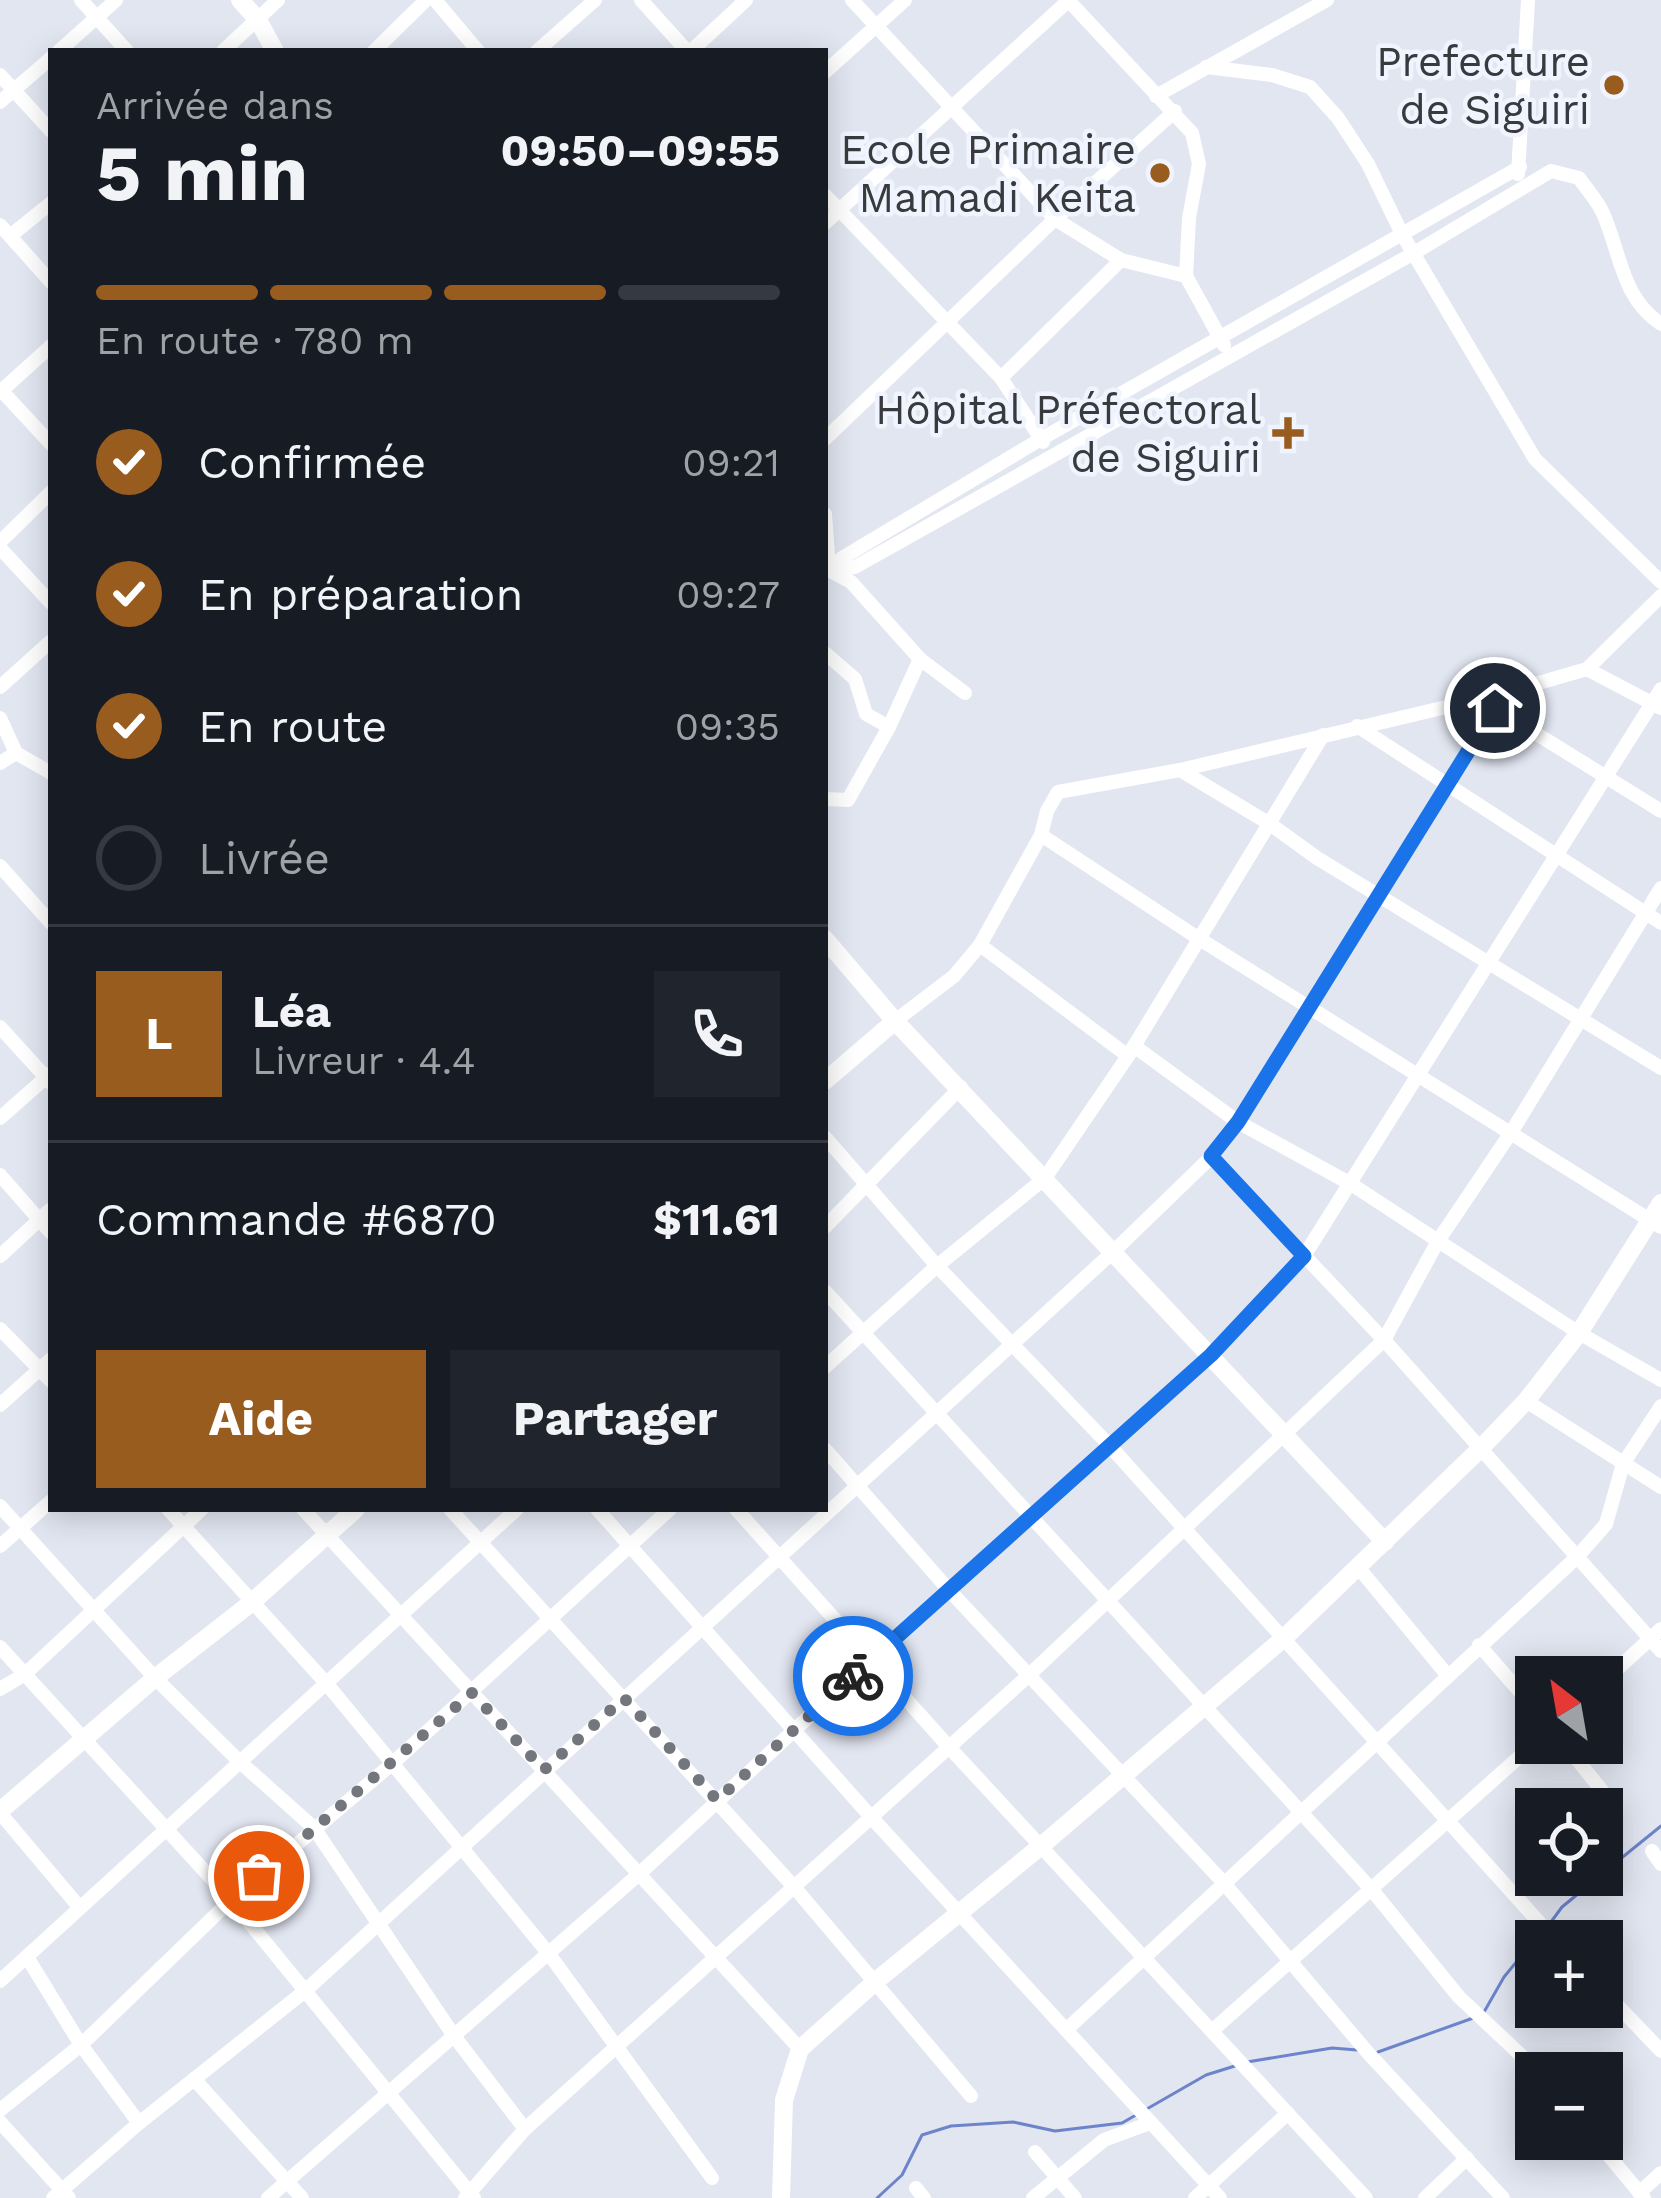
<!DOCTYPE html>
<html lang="fr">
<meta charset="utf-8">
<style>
:root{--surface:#171b24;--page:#20242c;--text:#f1f3f6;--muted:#9ea1a6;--line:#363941;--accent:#995c1f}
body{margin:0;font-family:"Work Sans",sans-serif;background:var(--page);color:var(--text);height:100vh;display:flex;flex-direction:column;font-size:45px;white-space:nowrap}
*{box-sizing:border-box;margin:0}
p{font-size:39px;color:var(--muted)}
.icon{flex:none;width:66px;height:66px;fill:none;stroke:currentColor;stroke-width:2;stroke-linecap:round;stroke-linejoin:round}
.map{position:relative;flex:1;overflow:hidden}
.side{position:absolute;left:48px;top:48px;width:780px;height:1464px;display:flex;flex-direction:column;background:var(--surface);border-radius:0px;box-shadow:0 6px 30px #0003}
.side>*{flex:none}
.needle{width:78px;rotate:329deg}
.fabs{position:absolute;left:1515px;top:1656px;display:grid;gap:24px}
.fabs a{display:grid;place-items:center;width:108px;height:108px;border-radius:0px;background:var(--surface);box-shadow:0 6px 30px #0003;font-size:60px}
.pin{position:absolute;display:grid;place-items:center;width:102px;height:102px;color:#fff;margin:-51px;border:6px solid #fff;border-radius:50%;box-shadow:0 3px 12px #0007}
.courier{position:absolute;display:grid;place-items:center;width:120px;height:120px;margin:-60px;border:9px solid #1a73e8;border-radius:50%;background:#fff;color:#222;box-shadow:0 3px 15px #0007}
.headline em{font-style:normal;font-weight:700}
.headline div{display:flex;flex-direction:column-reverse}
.headline{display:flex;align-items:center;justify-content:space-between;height:204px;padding:0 48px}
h1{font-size:78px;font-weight:700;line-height:90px}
.bar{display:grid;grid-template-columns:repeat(4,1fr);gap:18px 12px;align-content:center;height:144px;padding:0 48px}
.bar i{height:15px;border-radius:9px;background:var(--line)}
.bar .current{background:var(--accent)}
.bar p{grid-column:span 4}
.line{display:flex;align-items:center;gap:30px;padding:0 48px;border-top:3px solid var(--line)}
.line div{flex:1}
.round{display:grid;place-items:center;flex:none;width:126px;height:126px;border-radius:0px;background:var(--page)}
ol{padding:0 48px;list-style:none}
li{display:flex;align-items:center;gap:36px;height:132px}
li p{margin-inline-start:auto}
li .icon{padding:12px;border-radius:50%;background:var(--accent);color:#fff;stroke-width:4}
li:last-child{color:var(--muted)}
li i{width:66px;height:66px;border:6px solid var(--line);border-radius:50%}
.button{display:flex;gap:24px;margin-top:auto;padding:24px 48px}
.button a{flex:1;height:138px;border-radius:0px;background:var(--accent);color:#fff;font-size:48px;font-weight:700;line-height:138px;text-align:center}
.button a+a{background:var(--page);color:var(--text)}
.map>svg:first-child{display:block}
</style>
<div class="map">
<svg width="1661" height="2198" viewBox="0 0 1661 2198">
<rect width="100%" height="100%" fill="#e2e6f1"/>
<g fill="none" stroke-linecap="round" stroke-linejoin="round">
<g stroke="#6d84ca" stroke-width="3">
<path d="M1603,1873L1661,1826"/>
<path d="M1548,1926L1562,1907L1601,1875"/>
<path d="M1484,2012L1504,1977L1541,1932"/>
<path d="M1378,2052L1476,2017"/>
<path d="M1247,2062L1332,2048L1357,2050"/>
<path d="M1145,2110L1206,2075L1238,2065"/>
<path d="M877,2198L902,2175L922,2135L951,2126L1013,2122L1055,2131L1122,2123L1136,2115"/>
</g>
<g stroke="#fff" stroke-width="14">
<path d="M81,0L127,51"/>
<path d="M435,0L478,51"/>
<path d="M641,0L687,51"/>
<path d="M852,0L1055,219L1121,260L1186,276L1224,345"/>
<path d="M1068,0L1192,133L1199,164L1189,218L1186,276"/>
<path d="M59,51L116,0"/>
<path d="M223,51L278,0"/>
<path d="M374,51L426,0"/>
<path d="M537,51L595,0"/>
<path d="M691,51L746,0"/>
<path d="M1206,67L1272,75L1310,87L1338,118L1368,164L1402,234L1535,459L1661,582"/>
<path d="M825,72L905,0"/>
<path d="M0,75L51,131"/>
<path d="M1156,96L1327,0"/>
<path d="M0,102L51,58"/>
<path d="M1518,174L1528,0"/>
<path d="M825,195L1001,378L1043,442"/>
<path d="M825,223L1069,0"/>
<path d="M0,225L51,282"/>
<path d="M10,236L51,203"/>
<path d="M1001,378L1121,260"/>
<path d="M0,389L51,444"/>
<path d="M0,392L51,346"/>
<path d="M825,439L1055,219L1175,111"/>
<path d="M825,514L829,570"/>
<path d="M0,542L51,492"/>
<path d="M0,548L51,603"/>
<path d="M830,569L842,558L1041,439L1520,167"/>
<path d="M829,570L855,567L1414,253L1551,171L1579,178C1588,191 1600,203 1605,218C1621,257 1623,299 1661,324"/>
<path d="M829,570L851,582L920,659L965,693"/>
<path d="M825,653L855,679L866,714L889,727"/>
<path d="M1587,669L1661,708"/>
<path d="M0,687L51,641"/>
<path d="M1497,704L1495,708L1661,811"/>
<path d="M0,718L16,753L0,763"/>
<path d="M1357,726L1661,923"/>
<path d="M16,753L51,773"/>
<path d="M1180,770L1270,824L1317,858L1661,1068"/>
<path d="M825,799L848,800L889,727L920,659"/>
<path d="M1041,835L1198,938L1661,1227"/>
<path d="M0,866L51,923"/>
<path d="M980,945L1128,1056"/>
<path d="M895,1021L954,976L980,945L1041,835L1047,811L1058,792L1180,770L1501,694L1587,669L1661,596"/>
<path d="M0,1027L51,1083"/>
<path d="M1134,1046L1238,1122L1351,1184L1579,1333L1661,1380"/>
<path d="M0,1118L51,1073"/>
<path d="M825,1137L937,1266L1109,1445L1556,1941"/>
<path d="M1211,1157L1384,1340L1661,1651"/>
<path d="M0,1175L51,1233"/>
<path d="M825,1227L961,1087"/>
<path d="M0,1256L51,1209"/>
<path d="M825,1291L1372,1890L1459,1997L1540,2073"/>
<path d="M0,1329L51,1381"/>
<path d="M825,1367L937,1266L1045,1178L1128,1056L1323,735"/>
<path d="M1526,1401L1661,1487"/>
<path d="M0,1405L51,1359"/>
<path d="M825,1449L948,1589L1223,1882L1369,2054L1503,2198"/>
<path d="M0,1506L155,1678L240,1762L314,1828L454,2036L525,2129"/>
<path d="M168,1509L326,1683L462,1848L549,1954L712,2178"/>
<path d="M303,1509L800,2049"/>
<path d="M450,1509L795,1888L971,2096"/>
<path d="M597,1509L872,1818L1220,2198"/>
<path d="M736,1509L948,1746L1366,2198"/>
<path d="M0,1546L51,1501"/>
<path d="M1358,1567L1448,1676"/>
<path d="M1479,1645L1536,1710"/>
<path d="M0,1647L231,1900L474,2198"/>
<path d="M1602,1683L1661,1629"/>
<path d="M0,1689L25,1674L202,1509"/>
<path d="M1564,1743L1611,1802"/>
<path d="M0,1813L80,1908"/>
<path d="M1652,1851L1661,1864"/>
<path d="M27,1957L81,2045L139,2123"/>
<path d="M0,1981L517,1509"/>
<path d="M1602,1989L1661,2051"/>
<path d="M1066,2030L1576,1558L1606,1524L1623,1464L1661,1406"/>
<path d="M1213,2030L1536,1742"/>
<path d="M194,2079L302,2198"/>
<path d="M0,2110L81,2045L231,1900L393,1763L670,1509"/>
<path d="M0,2122L69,2198"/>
<path d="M1595,2139L1644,2198"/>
<path d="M1035,2152L1075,2198"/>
<path d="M916,2188L924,2198"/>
<path d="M1639,2193L1661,2173"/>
<path d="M53,2198L139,2123L305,1991L1114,1251L1208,1160L1238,1122L1495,708"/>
<path d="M268,2198L638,1875L870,1660L1211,1355L1304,1256L1661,689"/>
<path d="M465,2198L525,2129L1028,1676L1384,1340L1438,1241L1512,1131L1661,888"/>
<path d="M1033,2198L1104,2140L1150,2123"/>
<path d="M1195,2198L1288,2113"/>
<path d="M1425,2198L1467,2158"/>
</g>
<g stroke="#fff" stroke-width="18">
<path d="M240,0L258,20L275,51"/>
<path d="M825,939L895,1021L1385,1542"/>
<path d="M825,1081L895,1021"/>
<path d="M0,1811L155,1678L251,1603L356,1509"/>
<path d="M781,2198L784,2100L800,2049L876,1981L1041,1846L1284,1638L1479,1450L1526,1401L1579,1333L1661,1203"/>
</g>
</g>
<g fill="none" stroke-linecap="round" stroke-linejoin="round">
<path stroke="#74767d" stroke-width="12" stroke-dasharray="0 21.6" d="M259,1876L472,1693L544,1770L624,1698L717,1800L853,1676"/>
<path stroke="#1a73e8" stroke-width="15" d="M853,1676L1211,1355L1304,1256L1211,1156L1238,1122L1495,708"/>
</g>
<g fill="#995c1f" stroke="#f0f4fe" stroke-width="4.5">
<circle cx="1614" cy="85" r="12"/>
<circle cx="1160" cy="173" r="12"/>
<path d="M1282 415h12v12h12v12h-12v12h-12v-12h-12v-12h12z"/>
</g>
<g text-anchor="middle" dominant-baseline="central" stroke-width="9" stroke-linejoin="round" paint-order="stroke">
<g font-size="42" fill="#383a3e" stroke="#f0f4fe" text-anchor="end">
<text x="1590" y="61">Prefecture<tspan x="1590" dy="48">de Siguiri</tspan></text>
<text x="1136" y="149">Ecole Primaire<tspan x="1136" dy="48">Mamadi Keita</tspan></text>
<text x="1261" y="409">Hôpital Préfectoral<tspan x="1261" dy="48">de Siguiri</tspan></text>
</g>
</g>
</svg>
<div class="fabs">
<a><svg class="needle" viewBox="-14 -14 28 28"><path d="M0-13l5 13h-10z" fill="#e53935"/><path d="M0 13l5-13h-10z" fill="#9ea1a6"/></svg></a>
<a><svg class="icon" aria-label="locate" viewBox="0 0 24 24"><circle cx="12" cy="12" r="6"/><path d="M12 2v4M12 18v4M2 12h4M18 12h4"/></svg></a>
<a>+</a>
<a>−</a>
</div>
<div class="pin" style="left:259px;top:1876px;background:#ea580c"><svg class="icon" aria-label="bag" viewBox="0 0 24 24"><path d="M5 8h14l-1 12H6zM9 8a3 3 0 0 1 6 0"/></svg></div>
<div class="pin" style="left:1495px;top:708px;background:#1f2937"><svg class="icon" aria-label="home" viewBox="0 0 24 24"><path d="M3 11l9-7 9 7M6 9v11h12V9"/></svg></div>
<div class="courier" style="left:853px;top:1676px"><svg class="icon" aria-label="bike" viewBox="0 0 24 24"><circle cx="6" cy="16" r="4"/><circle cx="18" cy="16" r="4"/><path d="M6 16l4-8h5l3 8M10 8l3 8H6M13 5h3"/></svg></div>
<section class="side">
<div class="headline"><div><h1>5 min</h1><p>Arrivée dans</p></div><em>09:50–09:55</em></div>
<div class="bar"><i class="current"></i><i class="current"></i><i class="current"></i><i></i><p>En route · 780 m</p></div>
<ol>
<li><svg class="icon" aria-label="check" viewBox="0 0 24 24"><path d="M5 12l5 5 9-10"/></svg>Confirmée<p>09:21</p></li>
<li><svg class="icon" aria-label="check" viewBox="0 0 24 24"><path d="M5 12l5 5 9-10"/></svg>En préparation<p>09:27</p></li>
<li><svg class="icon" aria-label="check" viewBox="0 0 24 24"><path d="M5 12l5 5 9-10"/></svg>En route<p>09:35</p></li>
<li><i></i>Livrée</li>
</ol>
<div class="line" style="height:216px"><b class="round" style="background:var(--accent);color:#fff">L</b><div><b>Léa</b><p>Livreur · 4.4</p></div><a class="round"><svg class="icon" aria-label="phone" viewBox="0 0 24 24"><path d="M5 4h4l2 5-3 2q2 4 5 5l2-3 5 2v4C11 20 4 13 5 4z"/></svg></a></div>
<div class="line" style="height:156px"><div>Commande #6870</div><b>$11.61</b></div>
<div class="button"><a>Aide</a><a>Partager</a></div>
</section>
</div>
